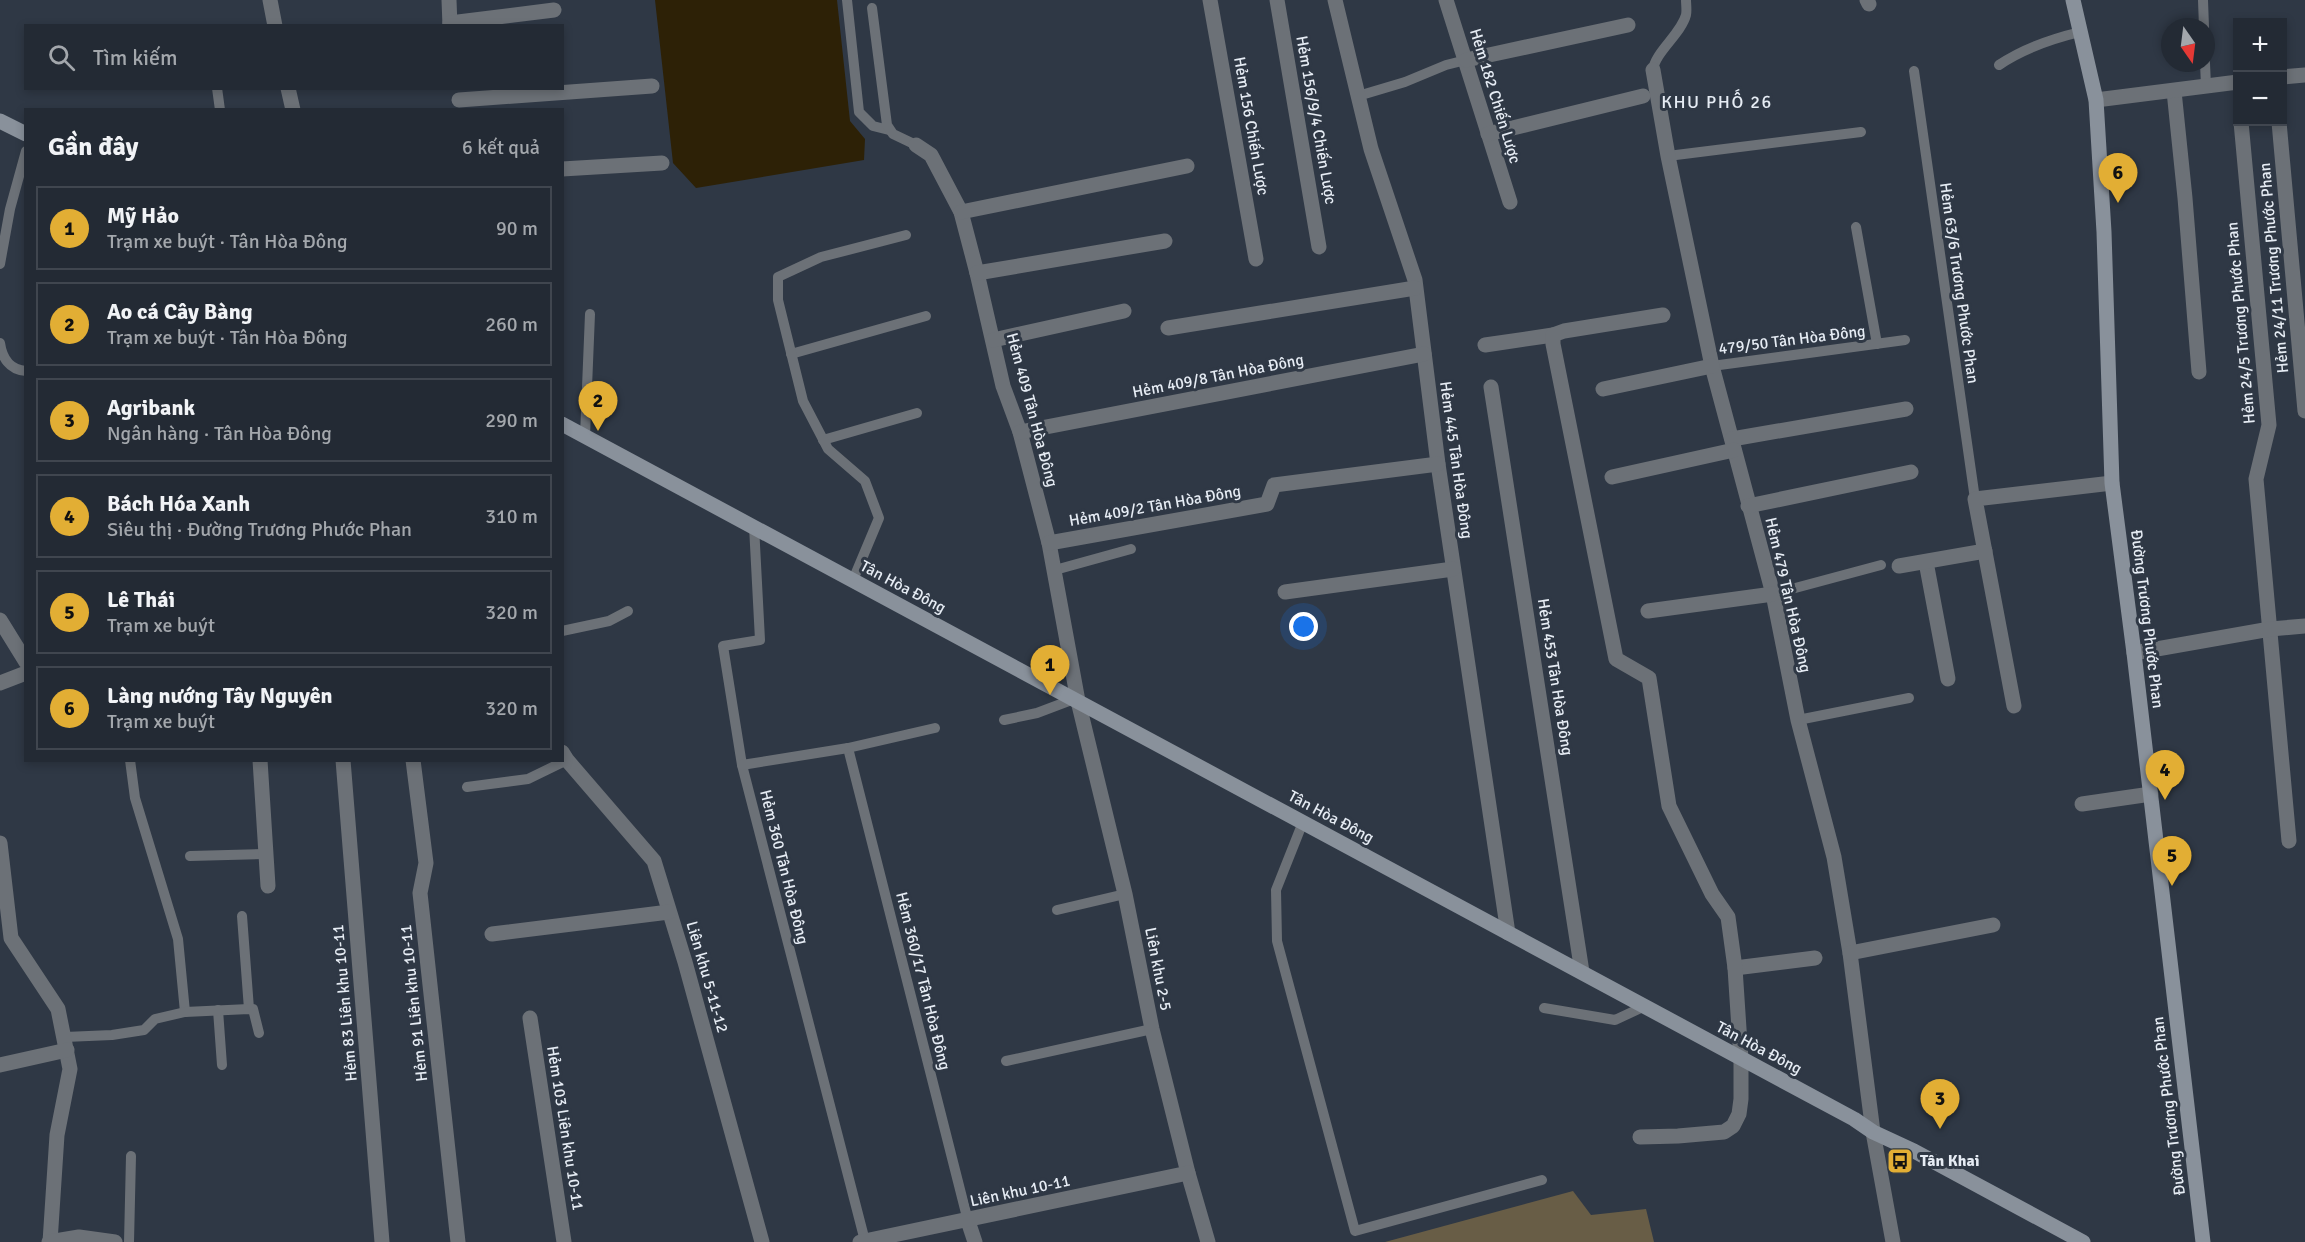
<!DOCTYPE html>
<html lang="vi">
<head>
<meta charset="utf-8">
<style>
	:root { --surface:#232a34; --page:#2b323c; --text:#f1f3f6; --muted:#a3a7ac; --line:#40464f; --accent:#e2ae34 }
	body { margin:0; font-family:Signika,sans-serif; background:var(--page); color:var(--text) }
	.controls { position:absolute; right:18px; top:18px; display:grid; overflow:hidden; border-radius:0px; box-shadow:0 3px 9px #0003 }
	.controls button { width:54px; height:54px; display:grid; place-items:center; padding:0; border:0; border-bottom:2px solid var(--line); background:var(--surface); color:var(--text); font:30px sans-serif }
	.compass { position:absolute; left:2161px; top:18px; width:54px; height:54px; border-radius:50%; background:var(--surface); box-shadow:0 3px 9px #0003; rotate:166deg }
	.you { position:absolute; left:1304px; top:627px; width:21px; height:21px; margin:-15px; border:4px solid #fff; border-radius:50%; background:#1a73e8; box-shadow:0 0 0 9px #1a73e833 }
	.badge { display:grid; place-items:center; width:39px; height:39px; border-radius:50%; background:var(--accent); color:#111; font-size:20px; font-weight:700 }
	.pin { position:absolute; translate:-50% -50px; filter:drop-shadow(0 2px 3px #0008) }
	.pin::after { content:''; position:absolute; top:32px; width:21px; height:18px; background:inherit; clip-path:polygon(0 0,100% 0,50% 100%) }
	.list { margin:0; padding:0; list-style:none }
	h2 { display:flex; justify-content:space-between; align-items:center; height:78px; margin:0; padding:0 24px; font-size:26px }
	h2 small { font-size:20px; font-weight:400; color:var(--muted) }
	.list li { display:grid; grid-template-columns:39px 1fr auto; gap:18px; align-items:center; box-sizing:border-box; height:84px; margin:0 12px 12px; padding:0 12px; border:2px solid var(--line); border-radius:0px }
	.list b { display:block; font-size:22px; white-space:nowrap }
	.list p { margin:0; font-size:20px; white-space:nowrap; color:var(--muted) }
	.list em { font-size:20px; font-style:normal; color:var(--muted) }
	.icon { flex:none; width:33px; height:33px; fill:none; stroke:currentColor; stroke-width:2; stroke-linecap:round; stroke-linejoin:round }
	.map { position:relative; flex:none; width:2305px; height:1242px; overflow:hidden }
	.search { position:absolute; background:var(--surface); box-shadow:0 3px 9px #0003; left:24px; top:24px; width:540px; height:66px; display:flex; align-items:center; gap:15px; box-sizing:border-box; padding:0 21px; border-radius:0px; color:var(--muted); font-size:22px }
	.panel { position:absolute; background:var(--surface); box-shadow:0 3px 9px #0003; left:24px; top:108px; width:540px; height:654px; border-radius:0px }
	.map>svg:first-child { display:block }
	.green { fill:#685d46 }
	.water { fill:#2d2106 }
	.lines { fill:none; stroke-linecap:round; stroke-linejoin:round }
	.lane { stroke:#6c7177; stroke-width:10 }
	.street { stroke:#6c7177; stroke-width:15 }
	.secondary { stroke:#89919b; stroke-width:15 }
	.labels { text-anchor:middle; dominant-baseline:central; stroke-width:6; stroke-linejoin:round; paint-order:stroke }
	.street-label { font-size:16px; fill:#e6ecf4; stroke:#2f3845 }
	.poi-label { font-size:16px; font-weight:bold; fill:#e6ecf4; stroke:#2f3845; text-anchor:start }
	.neighbourhood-label { font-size:18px; letter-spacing:1.5px; fill:#e6ecf4; stroke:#2f3845 }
</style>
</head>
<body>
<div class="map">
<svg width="2305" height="1242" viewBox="0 0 2305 1242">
	<rect width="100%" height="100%" fill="#2f3845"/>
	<!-- green -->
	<polygon class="green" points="1573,1191 1591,1215 1646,1209 1654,1242 1385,1242"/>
	<!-- water -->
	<polygon class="water" points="655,0 837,0 850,121 865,139 864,160 696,188 673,163"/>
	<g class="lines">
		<!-- lane -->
		<g class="lane">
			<polyline points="847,0 859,112 873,126 889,130"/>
			<polyline points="2203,0 2204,27"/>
			<polyline points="872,8 887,125 893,134 916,145"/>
			<polyline points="2205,63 2206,86"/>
			<path d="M1999,65C2024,48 2051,39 2080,32"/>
			<path d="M1653,70C1655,52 1681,34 1686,15C1687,11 1686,4 1686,0"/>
			<polyline points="1914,71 1975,499"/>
			<polyline points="217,88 220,110"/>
			<polyline points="1358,96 1405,82 1446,65 1466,60"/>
			<polyline points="1668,156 1861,132"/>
			<polyline points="1856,227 1877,344"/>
			<polyline points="0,264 10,209 26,151"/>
			<path d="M0,343C2,357 9,370 26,371"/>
			<polyline points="791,354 926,316"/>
			<polyline points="1712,366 1905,340"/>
			<polyline points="585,436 590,314"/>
			<polyline points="823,440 917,413"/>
			<polyline points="754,526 760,640 723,646 742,765 865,1241"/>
			<polyline points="1055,570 1131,549"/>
			<polyline points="853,580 879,518 865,481 828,449 803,401 778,300 778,277 821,257 906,235"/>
			<polyline points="1773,594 1881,565"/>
			<polyline points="562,631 609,621 628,611"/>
			<polyline points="1004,720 1037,713 1074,699"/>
			<polyline points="1798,720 1909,698"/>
			<polyline points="848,748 968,1221"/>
			<polyline points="130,760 135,798 178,939 185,1012"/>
			<polyline points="742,765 848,748 935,728"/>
			<polyline points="467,787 528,779 567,760"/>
			<polyline points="1303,822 1276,890 1277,941 1355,1231 1542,1180"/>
			<polyline points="190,856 265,854"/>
			<polyline points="1057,910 1125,894"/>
			<polyline points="242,916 249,1009"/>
			<polyline points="1544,1008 1615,1020 1645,1006"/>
			<polyline points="218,1010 222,1065"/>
			<polyline points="65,1037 112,1035 144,1030 155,1019 185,1012 249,1009 253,1009 259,1033"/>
			<polyline points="1006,1061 1152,1029"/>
			<polyline points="129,1242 131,1156"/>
		</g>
		<!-- street -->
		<g class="street">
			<polyline points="270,0 275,26"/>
			<polyline points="449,0 450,26"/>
			<polyline points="1210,0 1256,259"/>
			<polyline points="1277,0 1319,247"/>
			<polyline points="1335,0 1371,149 1415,280 1438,464 1508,933"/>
			<polyline points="1446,0 1510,202"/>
			<polyline points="1867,0 1869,4"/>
			<polyline points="450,23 554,10"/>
			<polyline points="1466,60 1628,25"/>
			<polyline points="1653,70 1668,156 1712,366 1773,594 1798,720 1834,857 1850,953 1873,1132 1893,1242"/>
			<polyline points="2282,77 2305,75"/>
			<polyline points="288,88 293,110"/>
			<polyline points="2174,91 2185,198 2199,372"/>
			<polyline points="459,100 652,86"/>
			<polyline points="2096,100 2238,82"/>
			<polyline points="2241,122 2269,425 2256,479 2289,841"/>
			<polyline points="2279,122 2305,411"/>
			<polyline points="1488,134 1643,96"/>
			<polyline points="916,145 931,155 961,212 977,273 1003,386 1020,432 1049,543 1078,701 1125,894 1152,1029 1188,1173 1208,1242"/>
			<polyline points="562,169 662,163"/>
			<polyline points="961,212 1187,166"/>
			<polyline points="977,273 1165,241"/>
			<polyline points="1168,328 1415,288"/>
			<polyline points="993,340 1124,311"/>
			<polyline points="1485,345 1553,335"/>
			<polyline points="1491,387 1582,972"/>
			<polyline points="1603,389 1712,366"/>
			<polyline points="1020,432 1424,354"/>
			<polyline points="1732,439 1906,409"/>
			<polyline points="1612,477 1734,450"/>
			<polyline points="1748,506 1911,472"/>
			<polyline points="1049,543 1267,504 1274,485 1438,464"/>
			<polyline points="1926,562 1948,679"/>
			<polyline points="1899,566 1985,551"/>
			<polyline points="1285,592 1453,569"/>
			<polyline points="1648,611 1773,594"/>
			<polyline points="0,620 26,662"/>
			<polyline points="2134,653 2270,629 2305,626"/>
			<polyline points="0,683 26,673"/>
			<polyline points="2014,706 1975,499 2112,483"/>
			<polyline points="562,752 567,760 654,861 685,962 762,1242"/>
			<polyline points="260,760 268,886"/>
			<polyline points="343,760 382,1242"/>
			<polyline points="413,760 426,863 420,893 458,1242"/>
			<polyline points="2082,804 2151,794"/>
			<polyline points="0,843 11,938 58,1009 70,1069 57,1135 50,1242"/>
			<polyline points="492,934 669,912"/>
			<polyline points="1850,953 1993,925"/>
			<polyline points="1735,968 1815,958"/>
			<polyline points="530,1018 564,1242"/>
			<polyline points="0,1065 67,1050"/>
			<polyline points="1640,1137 1678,1136 1724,1132 1733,1126 1739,1114 1741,1099 1741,1059 1735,968 1728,917 1712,894 1669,806 1649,678 1616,659 1553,344 1553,335 1564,331 1663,315"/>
			<polyline points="968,1221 975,1242"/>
			<polyline points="49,1242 79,1237 115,1242"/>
			<polyline points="860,1242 1188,1173"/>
		</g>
		<!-- secondary -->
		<g class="secondary">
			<polyline points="2073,0 2096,100 2104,232 2112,483 2134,653 2203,1242"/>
			<polyline points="0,121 26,134"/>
			<polyline points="562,424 1854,1119 1873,1132 1914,1151 2083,1242"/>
		</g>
	</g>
	<!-- icons -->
	<defs>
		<g id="bus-square" transform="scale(1.35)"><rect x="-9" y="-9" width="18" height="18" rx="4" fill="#e2ae34" stroke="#2f3845"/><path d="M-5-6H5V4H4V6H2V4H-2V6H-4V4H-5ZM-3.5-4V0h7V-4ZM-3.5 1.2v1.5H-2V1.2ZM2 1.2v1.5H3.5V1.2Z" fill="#111"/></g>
	</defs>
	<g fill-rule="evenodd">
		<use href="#bus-square" x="1900" y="1161"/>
	</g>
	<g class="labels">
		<!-- street labels -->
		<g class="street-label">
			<text transform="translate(1495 96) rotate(73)">Hẻm 182 Chiến Lược</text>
			<text transform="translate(1316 120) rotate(80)">Hẻm 156/9/4 Chiến Lược</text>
			<text transform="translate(1251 126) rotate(80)">Hẻm 156 Chiến Lược</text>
			<text transform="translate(2274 268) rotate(-95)">Hẻm 24/11 Trương Phước Phan</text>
			<text transform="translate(1959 283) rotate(82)">Hẻm 63/6 Trương Phước Phan</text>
			<text transform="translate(2241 323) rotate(-95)">Hẻm 24/5 Trương Phước Phan</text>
			<text transform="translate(1792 340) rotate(-7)">479/50 Tân Hòa Đông</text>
			<text transform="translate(1218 376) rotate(-11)">Hẻm 409/8 Tân Hòa Đông</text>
			<text transform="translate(1032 410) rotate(75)">Hẻm 409 Tân Hòa Đông</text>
			<text transform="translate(1456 460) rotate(82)">Hẻm 445 Tân Hòa Đông</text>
			<text transform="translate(1155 506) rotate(-10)">Hẻm 409/2 Tân Hòa Đông</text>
			<text transform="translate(903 587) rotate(28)">Tân Hòa Đông</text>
			<text transform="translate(1788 595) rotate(77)">Hẻm 479 Tân Hòa Đông</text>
			<text transform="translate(2147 619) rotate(83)">Đường Trương Phước Phan</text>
			<text transform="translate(1555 677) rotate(81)">Hẻm 453 Tân Hòa Đông</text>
			<text transform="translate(1331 817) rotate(28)">Tân Hòa Đông</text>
			<text transform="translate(784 867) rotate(76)">Hẻm 360 Tân Hòa Đông</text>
			<text transform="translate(1158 969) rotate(79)">Liên khu 2-5</text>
			<text transform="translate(707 977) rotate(74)">Liên khu 5-11-12</text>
			<text transform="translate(923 981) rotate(76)">Hẻm 360/17 Tân Hòa Đông</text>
			<text transform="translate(345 1003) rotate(-95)">Hẻm 83 Liên khu 10-11</text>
			<text transform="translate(414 1003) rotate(-96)">Hẻm 91 Liên khu 10-11</text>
			<text transform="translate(1759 1048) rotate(28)">Tân Hòa Đông</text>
			<text transform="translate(2169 1106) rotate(-97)">Đường Trương Phước Phan</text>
			<text transform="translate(565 1128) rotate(81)">Hẻm 103 Liên khu 10-11</text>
			<text transform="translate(1020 1191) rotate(-12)">Liên khu 10-11</text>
		</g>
		<!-- poi labels -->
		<g class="poi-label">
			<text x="1920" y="1161">Tân Khai</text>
		</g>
		<!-- neighbourhood labels -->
		<g class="neighbourhood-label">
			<text x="1717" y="102">KHU PHỐ 26</text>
		</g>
	</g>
</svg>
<div class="controls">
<button>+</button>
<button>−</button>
</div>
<svg class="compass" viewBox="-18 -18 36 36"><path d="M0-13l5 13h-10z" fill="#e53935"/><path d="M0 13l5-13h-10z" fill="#a3a7ac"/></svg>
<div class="you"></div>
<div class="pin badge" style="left:1050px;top:695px">1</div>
<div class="pin badge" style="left:598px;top:431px">2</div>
<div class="pin badge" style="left:1940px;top:1129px">3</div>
<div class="pin badge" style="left:2165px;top:800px">4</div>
<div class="pin badge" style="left:2172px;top:886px">5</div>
<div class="pin badge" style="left:2118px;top:203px">6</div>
<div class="search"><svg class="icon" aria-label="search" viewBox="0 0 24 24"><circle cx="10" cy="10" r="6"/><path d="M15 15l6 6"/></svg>Tìm kiếm</div>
<section class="panel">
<h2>Gần đây<small>6 kết quả</small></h2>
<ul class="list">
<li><span class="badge">1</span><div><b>Mỹ Hảo</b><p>Trạm xe buýt · Tân Hòa Đông</p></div><em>90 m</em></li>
<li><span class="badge">2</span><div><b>Ao cá Cây Bàng</b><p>Trạm xe buýt · Tân Hòa Đông</p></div><em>260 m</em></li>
<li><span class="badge">3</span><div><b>Agribank</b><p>Ngân hàng · Tân Hòa Đông</p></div><em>290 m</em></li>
<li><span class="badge">4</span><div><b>Bách Hóa Xanh</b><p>Siêu thị · Đường Trương Phước Phan</p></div><em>310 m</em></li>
<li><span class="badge">5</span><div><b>Lê Thái</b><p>Trạm xe buýt</p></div><em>320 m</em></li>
<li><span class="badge">6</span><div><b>Làng nướng Tây Nguyên</b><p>Trạm xe buýt</p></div><em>320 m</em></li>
</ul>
</section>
</div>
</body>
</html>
